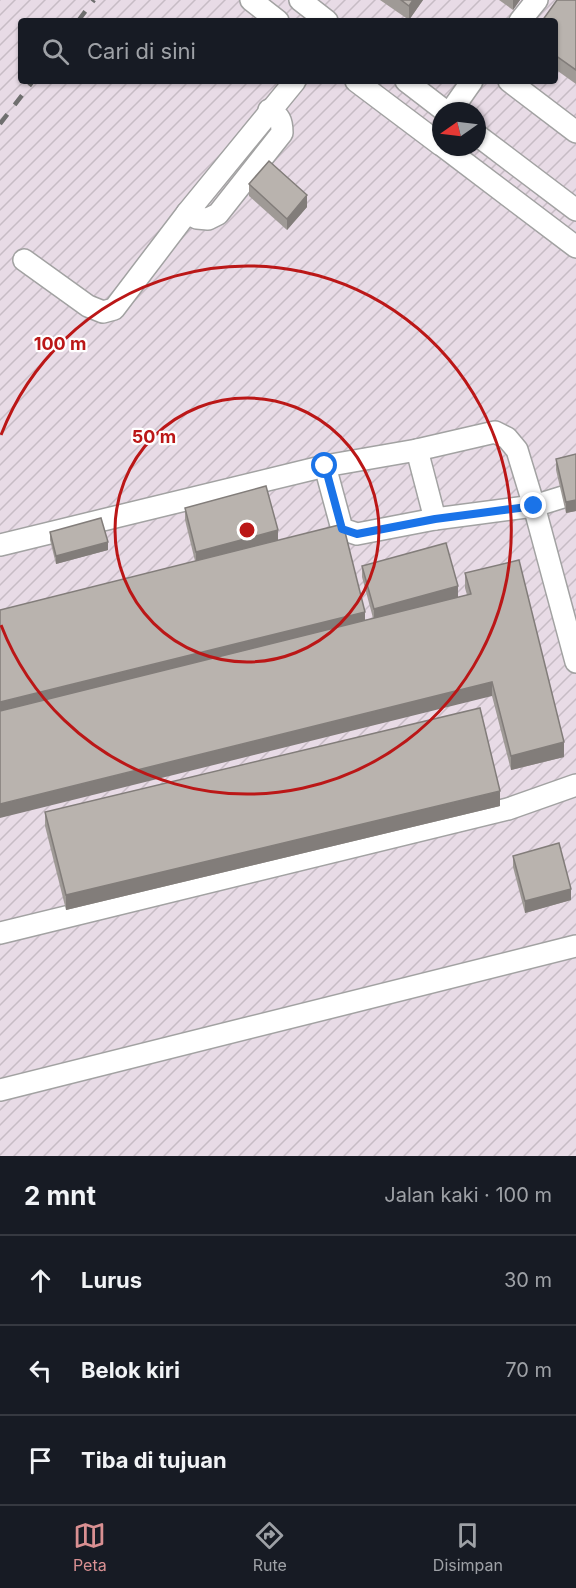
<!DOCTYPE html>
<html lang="id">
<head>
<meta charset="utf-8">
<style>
	:root { --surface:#171b24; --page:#20242c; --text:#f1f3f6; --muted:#9ea1a6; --line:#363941; --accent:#d99092 }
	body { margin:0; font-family:Inter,sans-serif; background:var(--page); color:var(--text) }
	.compass { position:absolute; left:432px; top:102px; width:54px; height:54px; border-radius:50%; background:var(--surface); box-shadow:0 2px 4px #0004; rotate:256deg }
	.stop { position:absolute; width:18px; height:18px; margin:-14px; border:4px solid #1a73e8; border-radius:50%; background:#fff }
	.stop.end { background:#1a73e8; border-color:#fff; box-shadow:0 2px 6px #0008 }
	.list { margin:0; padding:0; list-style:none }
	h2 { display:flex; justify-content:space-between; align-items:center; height:78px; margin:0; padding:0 24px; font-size:26px }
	h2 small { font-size:20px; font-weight:400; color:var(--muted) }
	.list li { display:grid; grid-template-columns:39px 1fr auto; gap:18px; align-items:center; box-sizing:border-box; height:90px; padding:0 24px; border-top:2px solid var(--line) }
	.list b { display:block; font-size:22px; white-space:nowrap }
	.list em { font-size:20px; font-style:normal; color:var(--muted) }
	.icon { flex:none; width:33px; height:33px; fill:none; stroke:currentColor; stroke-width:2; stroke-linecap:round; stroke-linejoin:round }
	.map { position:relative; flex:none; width:576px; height:1156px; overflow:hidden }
	.search { position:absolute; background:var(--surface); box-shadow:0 2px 4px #0004; left:18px; right:18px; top:18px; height:66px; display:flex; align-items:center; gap:15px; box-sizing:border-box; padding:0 21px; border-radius:6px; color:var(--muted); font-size:22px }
	.sheet { height:348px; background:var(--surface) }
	nav { display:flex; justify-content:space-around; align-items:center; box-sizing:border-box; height:84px; border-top:2px solid var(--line); background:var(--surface); font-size:16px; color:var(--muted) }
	nav a { display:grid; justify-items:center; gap:3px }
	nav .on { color:var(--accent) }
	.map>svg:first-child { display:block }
	.industrial { fill:url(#industrial-furrows); fill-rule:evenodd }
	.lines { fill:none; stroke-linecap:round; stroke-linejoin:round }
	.minor-casing { stroke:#a2a2a2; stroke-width:24 }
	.minor { stroke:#fff; stroke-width:21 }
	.rail { stroke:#6f6f6f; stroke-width:4.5; stroke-dasharray:12 12; stroke-linecap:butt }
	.wall { fill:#9f9a96 }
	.shaded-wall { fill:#827d7a }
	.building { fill:#b9b3ae; stroke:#827d7a; stroke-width:1.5 }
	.route { stroke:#1a73e8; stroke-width:8 }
	.ring { fill:none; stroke:#bb1717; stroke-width:3 }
	.centre { fill:#bb1717; stroke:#fff; stroke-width:3 }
	.ring-label { font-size:18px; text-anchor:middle; font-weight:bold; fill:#bb1717; stroke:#fff; stroke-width:4.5; stroke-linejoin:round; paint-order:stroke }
</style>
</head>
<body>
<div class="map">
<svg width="576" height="1156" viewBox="0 0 576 1156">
	<defs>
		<pattern id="industrial-furrows" width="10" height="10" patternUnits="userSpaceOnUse" patternTransform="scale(1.5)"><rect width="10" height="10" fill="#e8dbe6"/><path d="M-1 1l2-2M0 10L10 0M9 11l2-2" fill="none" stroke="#c7bcc5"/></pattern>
	</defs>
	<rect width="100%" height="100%" fill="#f0eee9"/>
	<!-- industrial -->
	<path class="industrial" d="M0,0H576V1156H0ZM21,21H555V81H21ZM441,111H477V147H441Z"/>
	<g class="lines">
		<!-- minor casing -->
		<g class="minor-casing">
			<g id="minor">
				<polyline points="251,0 278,21"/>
				<polyline points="300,0 327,21"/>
				<polyline points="520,21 537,0"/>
				<polyline points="356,81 441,145"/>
				<polyline points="406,81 445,111"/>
				<polyline points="509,81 576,132"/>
				<polyline points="451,111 472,81"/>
				<polyline points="477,135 576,210"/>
				<polyline points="444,147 576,247"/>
				<path d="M187,213L197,218L208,219L218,214L282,133C282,121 280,116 269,110"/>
				<polyline points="24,260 88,306 103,312 114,309 187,213 295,81"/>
				<polyline points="417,450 495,432 507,438 517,450 534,506 576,662"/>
				<polyline points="325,466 342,529 357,534 435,519 534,506 563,497"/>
				<polyline points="0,545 325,466 417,450 435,519"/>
				<polyline points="0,933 508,809 576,785"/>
				<polyline points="0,1090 576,946"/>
			</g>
		</g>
		<!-- minor -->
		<use href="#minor" class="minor"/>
		<!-- rail -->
		<g class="rail">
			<polyline points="78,21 94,0"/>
			<polyline points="0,124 33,81"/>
		</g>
	</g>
	<!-- wall -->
	<g class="wall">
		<polygon points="380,0 423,0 409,20"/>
		<polygon points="499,0 520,0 513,10"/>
		<polygon points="576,0 576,84 555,69 555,21"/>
		<polygon points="249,184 307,207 287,230 249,196"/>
		<polygon points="576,454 576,511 566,513 556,470 556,459"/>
		<polygon points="185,508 278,540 365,620 373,618 362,577 362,566 458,597 467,595 465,588 465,573 564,757 511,770 492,696 195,561 185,520"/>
		<polygon points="50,532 108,550 56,564 50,540"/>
		<polygon points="500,806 66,910 45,826 45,812"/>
		<polygon points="513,856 571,900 525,913 513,867"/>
	</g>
	<!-- shaded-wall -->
	<g class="shaded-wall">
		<polygon points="413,0 423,0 409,20 409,6"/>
		<polygon points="513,0 520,0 513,10"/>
		<polygon points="307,195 307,207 287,230 287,219"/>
		<polygon points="576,500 576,511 566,513 566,502"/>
		<polygon points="278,530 278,542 196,564 196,552"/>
		<polygon points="108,542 108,550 56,564 56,556"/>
		<polygon points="458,586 458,598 374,620 374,609"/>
		<polygon points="365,612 365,626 0,717 0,702"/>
		<polygon points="492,682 492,696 0,818 0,804"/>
		<polygon points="564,742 564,757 511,770 511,756"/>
		<polygon points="500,791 500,806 66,910 66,895"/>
		<polygon points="571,889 571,900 525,913 525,901"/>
	</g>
	<!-- building -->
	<g class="building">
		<polygon points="401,0 413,0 409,6"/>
		<polygon points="557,0 576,0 576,70 555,55 555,21 542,21"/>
		<polygon points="269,161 307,195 287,219 249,184"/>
		<polygon points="576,454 576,500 566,502 556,459"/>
		<polygon points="266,486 278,530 196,552 185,508"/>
		<polygon points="101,518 108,542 56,556 50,532"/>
		<polygon points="343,524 365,612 0,702 0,610"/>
		<polygon points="446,543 458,586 374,609 362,566"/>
		<polygon points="519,560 564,742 511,756 492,682 0,804 0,711 471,594 465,573"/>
		<polygon points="480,708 500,791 66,895 45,812"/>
		<polygon points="559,843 571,889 525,901 513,856"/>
	</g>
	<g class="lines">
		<!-- route -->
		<polyline class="route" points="325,466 342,529 357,534 435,519 534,506"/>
	</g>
	<!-- distance rings -->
	<g class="ring">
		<circle cx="247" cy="530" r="132"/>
		<path d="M1 435A264 264 0 1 1 1 625"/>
	</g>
	<circle cx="247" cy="530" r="9" class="centre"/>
	<g class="ring-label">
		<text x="60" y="350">100 m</text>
		<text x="154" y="443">50 m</text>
	</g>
</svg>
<svg class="compass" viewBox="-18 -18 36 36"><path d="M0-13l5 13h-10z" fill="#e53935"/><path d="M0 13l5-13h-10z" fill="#9ea1a6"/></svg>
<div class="stop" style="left:325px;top:466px"></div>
<div class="stop end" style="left:534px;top:506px"></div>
<div class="search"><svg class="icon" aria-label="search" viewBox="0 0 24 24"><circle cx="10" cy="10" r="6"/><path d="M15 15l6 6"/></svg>Cari di sini</div>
</div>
<section class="sheet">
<h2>2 mnt<small>Jalan kaki · 100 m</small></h2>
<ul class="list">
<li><svg class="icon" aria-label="ahead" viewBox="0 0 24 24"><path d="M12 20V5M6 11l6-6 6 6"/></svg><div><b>Lurus</b></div><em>30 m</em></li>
<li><svg class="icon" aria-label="left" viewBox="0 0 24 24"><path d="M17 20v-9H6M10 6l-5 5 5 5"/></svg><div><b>Belok kiri</b></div><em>70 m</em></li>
<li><svg class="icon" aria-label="arrive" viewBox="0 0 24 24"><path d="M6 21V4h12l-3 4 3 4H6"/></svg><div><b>Tiba di tujuan</b></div></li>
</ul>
</section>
<nav>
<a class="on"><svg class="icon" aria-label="map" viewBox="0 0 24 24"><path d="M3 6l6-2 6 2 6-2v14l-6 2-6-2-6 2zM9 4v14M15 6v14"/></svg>Peta</a>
<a><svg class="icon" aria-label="directions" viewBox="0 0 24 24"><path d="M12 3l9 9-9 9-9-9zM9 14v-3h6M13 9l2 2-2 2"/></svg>Rute</a>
<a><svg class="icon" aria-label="saved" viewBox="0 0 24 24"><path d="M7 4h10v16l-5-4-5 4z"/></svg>Disimpan</a>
</nav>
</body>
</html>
